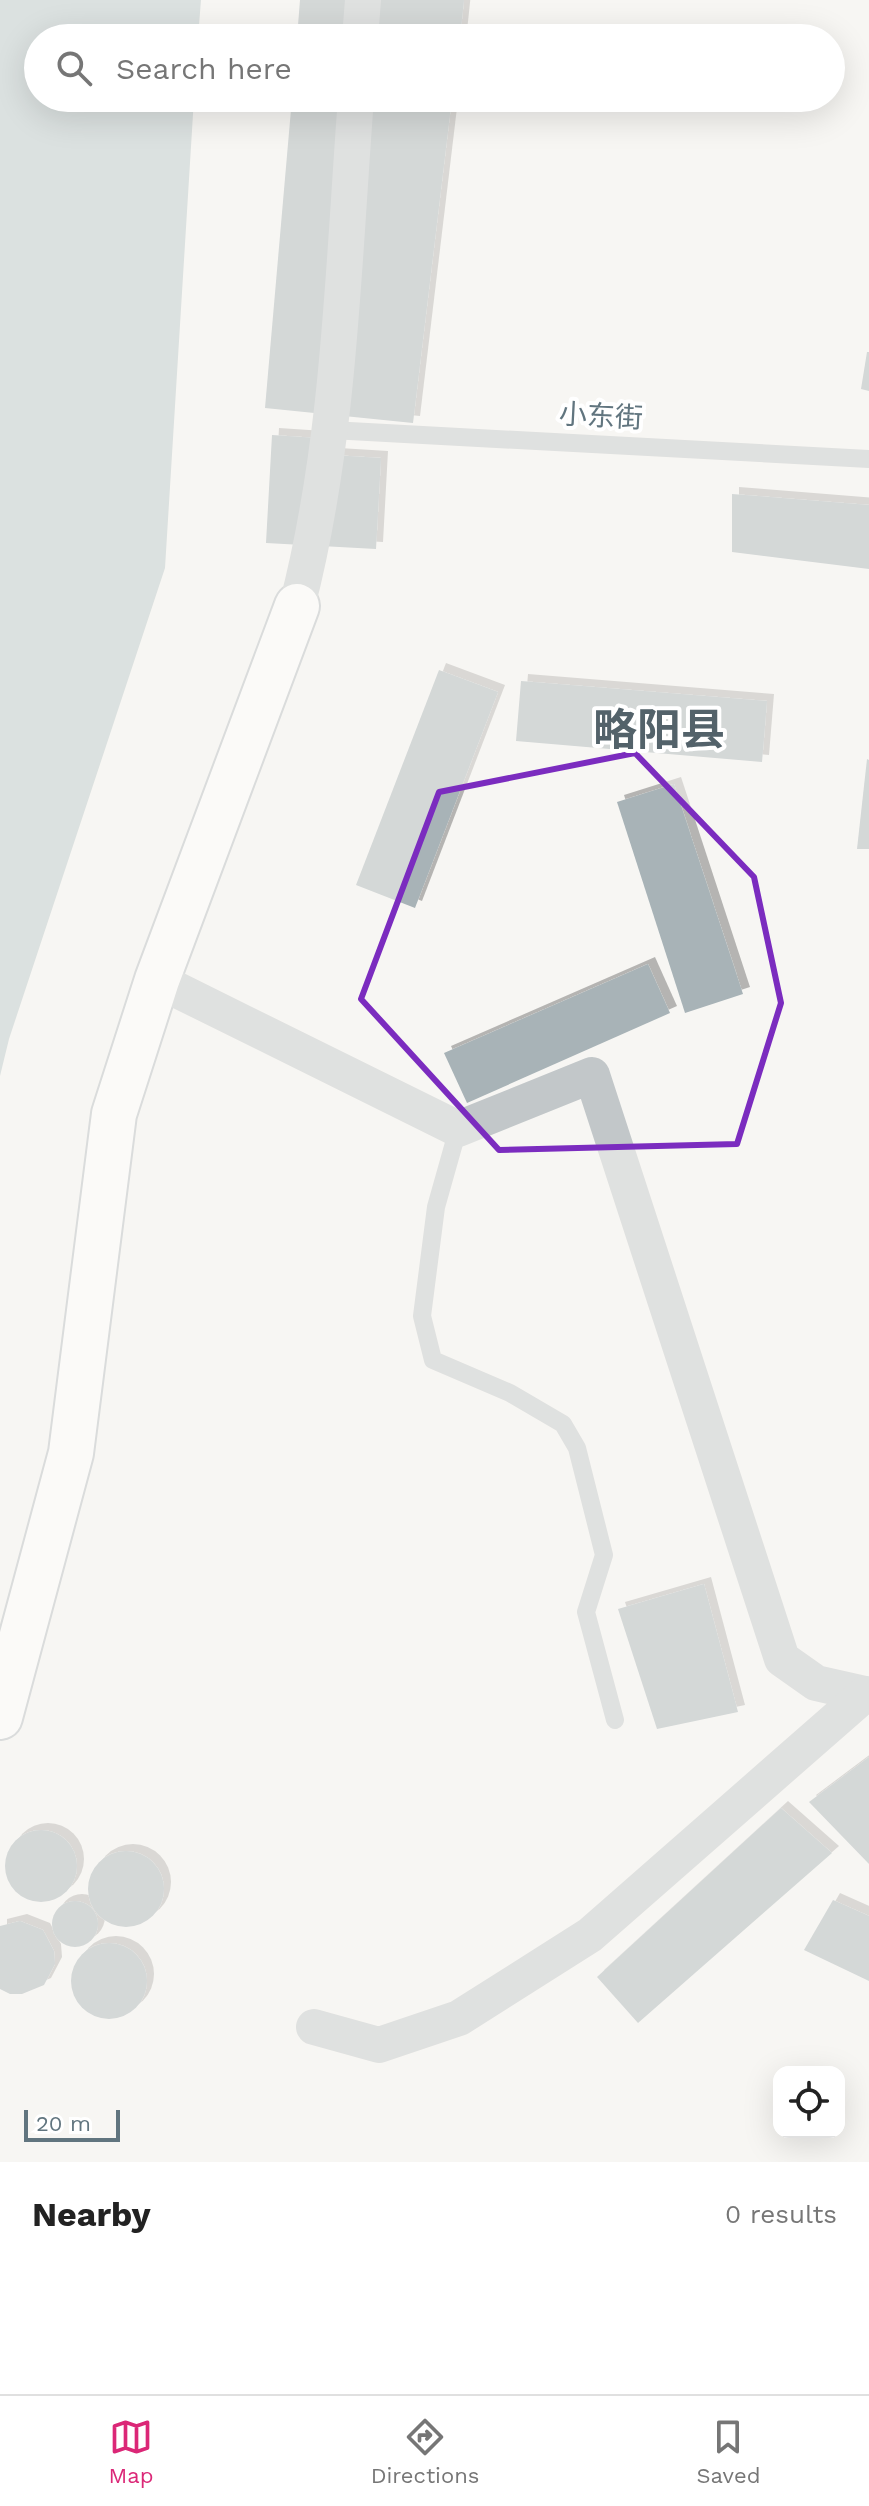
<!DOCTYPE html>
<html lang="en">
<head>
<meta charset="utf-8">
<style>
	:root { --surface:#fff; --page:#f2f2f2; --text:#222; --muted:#767676; --line:#e0e0e0; --accent:#db2777 }
	body { margin:0; font-family:"Work Sans","Noto Sans SC",sans-serif; background:var(--page); color:var(--text) }
	.controls { position:absolute; right:24px; bottom:24px; display:grid; overflow:hidden; border-radius:16px; box-shadow:0 8px 32px #0002 }
	.controls button { width:72px; height:72px; display:grid; place-items:center; padding:0; border:0; border-bottom:2px solid var(--line); background:var(--surface); color:var(--text); font:40px sans-serif }
	.scale { position:absolute; left:24px; bottom:20px; width:96px; box-sizing:border-box; padding-left:8px; border:4px solid #61757f; border-top:0; font-size:22px; line-height:28px; white-space:nowrap; color:#61757f; -webkit-text-stroke:6px #fff; paint-order:stroke }
	.list { margin:0; padding:0; list-style:none }
	h2 { display:flex; justify-content:space-between; align-items:center; height:104px; margin:0; padding:0 32px; font-size:34px }
	h2 small { font-size:26px; font-weight:400; color:var(--muted) }
	.icon { flex:none; width:44px; height:44px; fill:none; stroke:currentColor; stroke-width:2; stroke-linecap:round; stroke-linejoin:round }
	.map { position:relative; flex:none; width:869px; height:2162px; overflow:hidden }
	.search { position:absolute; background:var(--surface); box-shadow:0 8px 32px #0002; left:24px; right:24px; top:24px; height:88px; display:flex; align-items:center; gap:20px; box-sizing:border-box; padding:0 28px; border-radius:44px; color:var(--muted); font-size:30px }
	.sheet { height:232px; background:var(--surface) }
	nav { display:flex; justify-content:space-around; align-items:center; box-sizing:border-box; height:112px; border-top:2px solid var(--line); background:var(--surface); font-size:22px; color:var(--muted) }
	nav a { display:grid; justify-items:center; gap:4px }
	nav .on { color:var(--accent) }
	.map>svg:first-child { display:block }
	.water { fill:#b9c7c9 }
	.building { fill:#a8b3b7; filter:url(#shadow) }
	.lines { fill:none; stroke-linecap:round; stroke-linejoin:round }
	.secondary-casing { stroke:#b6bcc0; stroke-width:48 }
	.lane { stroke:#c2c7c9; stroke-width:18 }
	.street { stroke:#c2c7c9; stroke-width:36 }
	.secondary { stroke:#fff; stroke-width:44 }
	.marked { fill:none; stroke:#7b2cbf; stroke-width:6; stroke-linejoin:round }
	.labels { text-anchor:middle; dominant-baseline:central; stroke-width:8; stroke-linejoin:round; paint-order:stroke }
	.street-label { font-size:28px; fill:#61757f; stroke:#fff }
	.town-label { font-size:44px; font-weight:bold; fill:#53626a; stroke:#fff }
</style>
</head>
<body>
<div class="map">
<svg width="869" height="2162" viewBox="0 0 869 2162">
	<defs>
		<filter id="shadow"><feDropShadow dx="7" dy="-7" stdDeviation="0" flood-color="#0004"/></filter>
	</defs>
	<rect width="100%" height="100%" fill="#f7f6f3"/>
	<!-- water -->
	<polygon class="water" points="0,0 201,0 198,38 38,38 38,98 194,98 165,568 9,1039 0,1076"/>
	<!-- building -->
	<g class="building">
		<polygon points="300,0 464,0 460,38 297,38"/>
		<polygon points="292,98 452,98 413,423 265,408"/>
		<polygon points="867,352 869,352 869,391 861,389"/>
		<polygon points="272,435 317,438 316,454 381,458 376,549 266,543"/>
		<polygon points="732,494 869,505 869,569 732,552"/>
		<polygon points="439,670 498,692 415,908 356,885"/>
		<polygon points="521,681 767,701 762,762 516,741"/>
		<polygon points="867,759 869,760 869,849 857,849"/>
		<polygon points="674,784 743,994 685,1013 617,802"/>
		<polygon points="648,964 670,1013 467,1103 444,1053"/>
		<polygon points="704,1584 738,1712 657,1729 618,1609"/>
		<polygon points="869,1757 869,1864 809,1802"/>
		<polygon points="781,1808 832,1853 638,2023 597,1977"/>
		<circle cx="41" cy="1866" r="36"/>
		<circle cx="126" cy="1889" r="38"/>
		<polygon points="833,1900 869,1916 869,1981 804,1950"/>
		<circle cx="75" cy="1924" r="23"/>
		<polygon points="20,1921 43,1930 54,1951 55,1964 44,1985 22,1994 10,1994 0,1989 0,1926"/>
		<circle cx="109" cy="1981" r="38"/>
	</g>
	<g class="lines">
		<!-- secondary casing -->
		<g class="secondary-casing">
			<polyline id="secondary" points="0,1717 71,1453 114,1114 157,980 297,606"/>
		</g>
		<!-- lane -->
		<g class="lane">
			<polyline points="331,430 869,459"/>
			<polyline points="458,1129 436,1207 422,1316 433,1360 510,1393 563,1424 577,1448 604,1555 586,1612 615,1720"/>
		</g>
		<!-- street -->
		<g class="street">
			<polyline points="360,38 363,0"/>
			<path d="M297,606C340,440 343,267 356,98"/>
			<polyline points="157,980 458,1129 592,1075 782,1659 816,1683 869,1695"/>
			<polyline points="314,2027 379,2045 459,2018 590,1935 865,1694"/>
		</g>
		<!-- secondary -->
		<use href="#secondary" class="secondary"/>
	</g>
	<!-- marked area -->
	<path d="M0 0H869V2162H0ZM635,753L754,877L781,1003L737,1144L499,1150L361,999L439,792Z" fill="#f7f6f3" fill-opacity=".55" fill-rule="evenodd"/>
	<path class="marked" d="M635,753L754,877L781,1003L737,1144L499,1150L361,999L439,792Z"/>
	<g class="labels">
		<!-- street labels -->
		<g class="street-label">
			<text transform="translate(601 416) rotate(3)">小东街</text>
		</g>
		<!-- town labels -->
		<g class="town-label">
			<text x="659" y="730">略阳县</text>
		</g>
	</g>
</svg>
<div class="controls">
<button><svg class="icon" aria-label="locate" viewBox="0 0 24 24"><circle cx="12" cy="12" r="6"/><path d="M12 2v4M12 18v4M2 12h4M18 12h4"/></svg></button>
</div>
<div class="scale">20 m</div>
<div class="search"><svg class="icon" aria-label="search" viewBox="0 0 24 24"><circle cx="10" cy="10" r="6"/><path d="M15 15l6 6"/></svg>Search here</div>
</div>
<section class="sheet">
<h2>Nearby<small>0 results</small></h2>
<ul class="list">
</ul>
</section>
<nav>
<a class="on"><svg class="icon" aria-label="map" viewBox="0 0 24 24"><path d="M3 6l6-2 6 2 6-2v14l-6 2-6-2-6 2zM9 4v14M15 6v14"/></svg>Map</a>
<a><svg class="icon" aria-label="directions" viewBox="0 0 24 24"><path d="M12 3l9 9-9 9-9-9zM9 14v-3h6M13 9l2 2-2 2"/></svg>Directions</a>
<a><svg class="icon" aria-label="saved" viewBox="0 0 24 24"><path d="M7 4h10v16l-5-4-5 4z"/></svg>Saved</a>
</nav>
</body>
</html>
